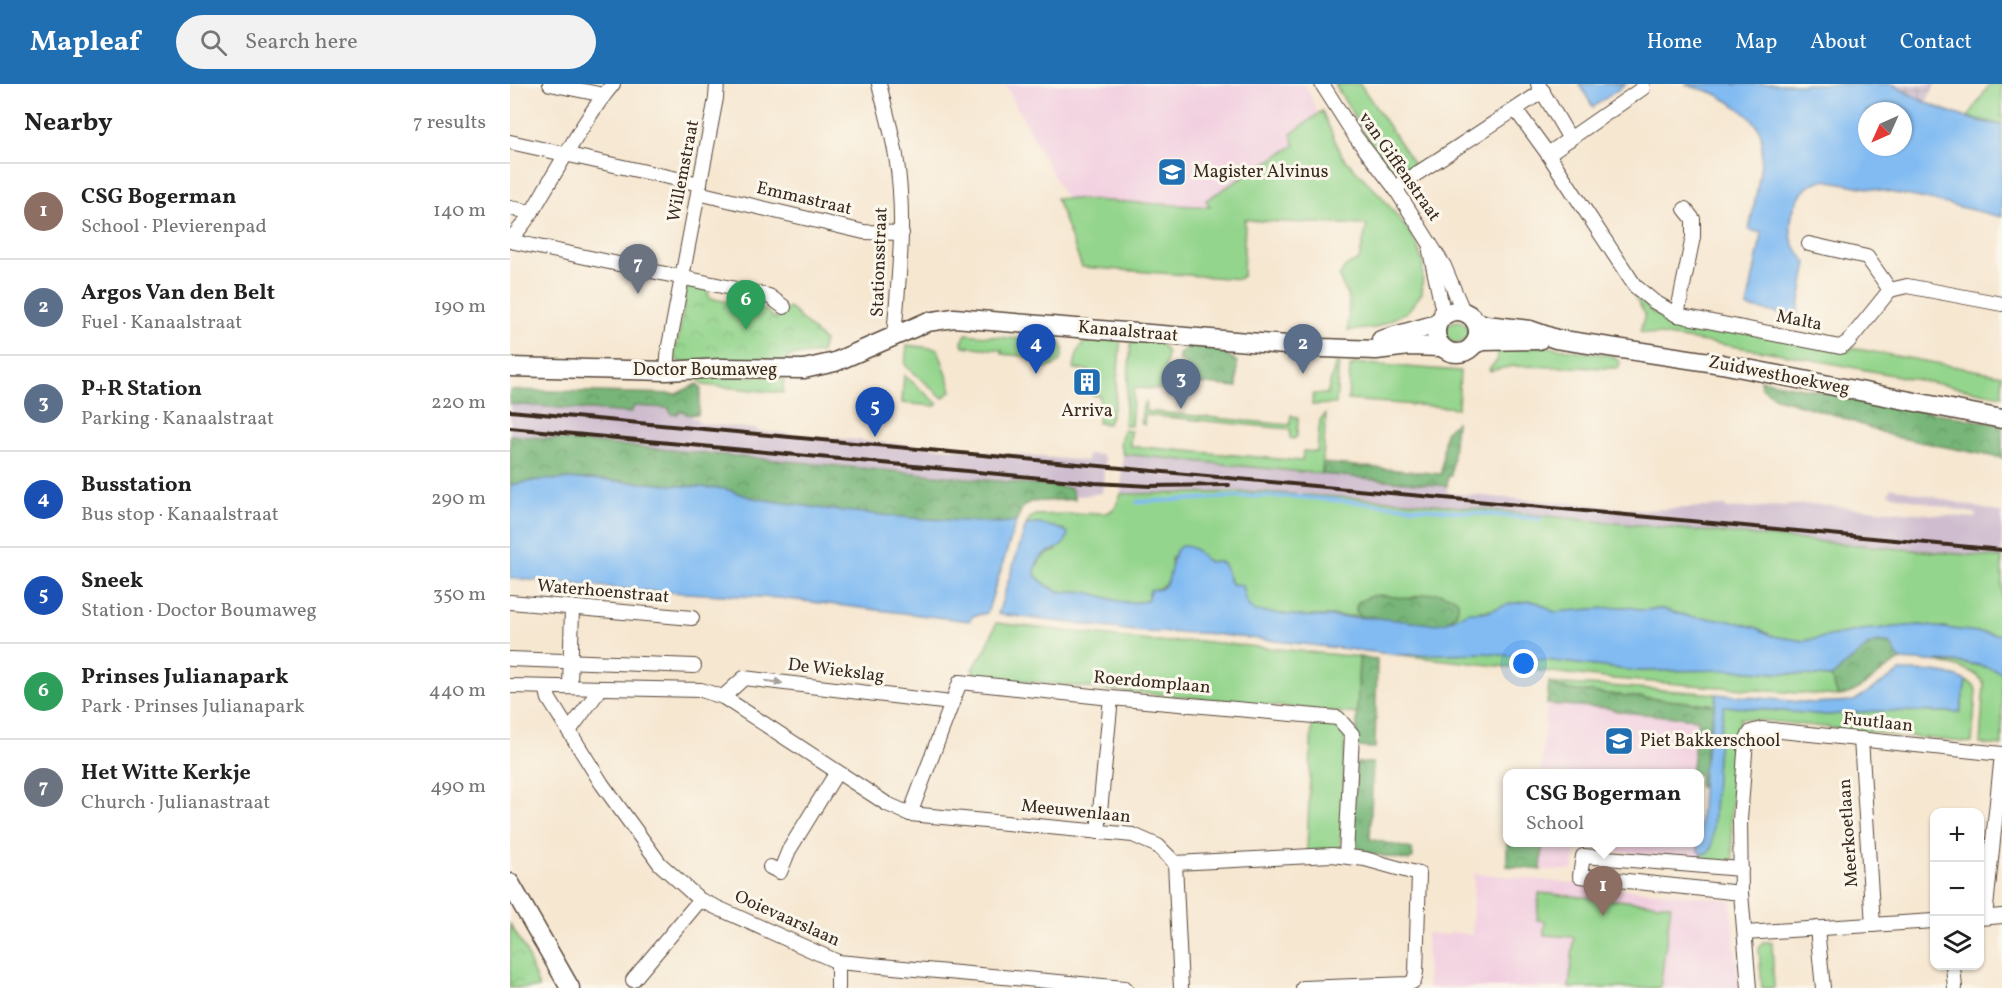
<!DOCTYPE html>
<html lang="en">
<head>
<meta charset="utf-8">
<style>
	:root { --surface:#fff; --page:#f2f2f2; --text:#222; --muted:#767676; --line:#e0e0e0; --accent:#1f6fb2 }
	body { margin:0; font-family:Vollkorn,serif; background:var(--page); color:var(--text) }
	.controls { position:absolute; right:18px; bottom:18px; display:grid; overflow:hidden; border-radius:12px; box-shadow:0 2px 4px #0004 }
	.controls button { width:54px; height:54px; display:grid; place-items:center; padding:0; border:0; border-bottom:2px solid var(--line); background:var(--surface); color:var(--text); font:30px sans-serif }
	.compass { position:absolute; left:1348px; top:18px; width:54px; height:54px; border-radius:50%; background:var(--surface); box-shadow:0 2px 4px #0004; rotate:225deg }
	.you { position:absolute; left:1014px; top:580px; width:21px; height:21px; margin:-15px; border:4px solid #fff; border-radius:50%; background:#1a73e8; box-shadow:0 0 0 9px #1a73e833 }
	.badge { display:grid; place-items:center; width:39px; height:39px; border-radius:50%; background:var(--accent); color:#fff; font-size:20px; font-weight:700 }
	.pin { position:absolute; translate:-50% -50px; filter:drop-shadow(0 2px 3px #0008) }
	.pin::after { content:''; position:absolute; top:32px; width:21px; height:18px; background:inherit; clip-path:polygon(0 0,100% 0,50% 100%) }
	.popup { position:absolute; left:993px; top:685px; width:201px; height:78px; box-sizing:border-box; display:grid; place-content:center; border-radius:12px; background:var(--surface); filter:drop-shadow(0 2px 4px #0005); font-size:20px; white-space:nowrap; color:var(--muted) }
	.popup b { font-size:22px; color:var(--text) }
	.popup::after { content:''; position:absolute; left:50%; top:100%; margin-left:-12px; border:12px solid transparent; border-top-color:var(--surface) }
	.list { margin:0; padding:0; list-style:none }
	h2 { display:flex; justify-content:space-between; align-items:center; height:78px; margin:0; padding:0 24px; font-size:26px }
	h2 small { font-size:20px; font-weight:400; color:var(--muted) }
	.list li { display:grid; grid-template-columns:39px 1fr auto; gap:18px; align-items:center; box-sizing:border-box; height:96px; padding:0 24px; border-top:2px solid var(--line) }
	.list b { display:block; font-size:22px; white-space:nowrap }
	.list p { margin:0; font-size:20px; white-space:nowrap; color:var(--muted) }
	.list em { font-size:20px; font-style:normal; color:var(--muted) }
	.icon { flex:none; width:33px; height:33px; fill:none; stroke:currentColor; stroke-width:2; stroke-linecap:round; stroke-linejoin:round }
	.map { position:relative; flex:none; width:1492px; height:904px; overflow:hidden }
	header { display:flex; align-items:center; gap:36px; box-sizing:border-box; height:84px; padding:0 30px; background:var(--accent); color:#fff }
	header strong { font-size:28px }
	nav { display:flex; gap:33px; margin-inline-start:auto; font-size:21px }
	.search { width:420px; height:54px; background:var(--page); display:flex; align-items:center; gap:15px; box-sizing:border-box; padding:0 21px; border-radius:33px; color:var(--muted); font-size:22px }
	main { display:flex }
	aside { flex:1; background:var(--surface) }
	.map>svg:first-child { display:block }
	.built { fill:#f2cfe0 }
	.industrial { fill:url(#industrial-grid) }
	.railway { fill:#cfbdcf }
	.green { fill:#94d58d; stroke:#688056; stroke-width:1.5 }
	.forest { fill:url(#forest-crowns); stroke:#59704b; stroke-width:1.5 }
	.park { fill:url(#park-crowns); stroke:#688056; stroke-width:1.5 }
	.water { fill:#81bbf2; stroke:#5e7288; stroke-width:1.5; fill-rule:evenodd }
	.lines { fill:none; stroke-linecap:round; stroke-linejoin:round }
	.stream { stroke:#81bbf2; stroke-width:4 }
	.street-casing { stroke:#574639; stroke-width:16 }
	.secondary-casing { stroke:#574639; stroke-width:21 }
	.street { stroke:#fff; stroke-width:14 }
	.secondary { stroke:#fff; stroke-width:18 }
	.rail { stroke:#3b2a1e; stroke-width:4 }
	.oneway { fill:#a79f9a }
	.labels { text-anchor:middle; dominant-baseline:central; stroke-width:6; stroke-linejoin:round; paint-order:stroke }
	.street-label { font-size:18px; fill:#3b2a1e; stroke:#fbf7ec }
	.poi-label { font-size:18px; fill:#3b2a1e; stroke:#fbf7ec; text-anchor:start }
</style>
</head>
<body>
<header>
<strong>Mapleaf</strong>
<div class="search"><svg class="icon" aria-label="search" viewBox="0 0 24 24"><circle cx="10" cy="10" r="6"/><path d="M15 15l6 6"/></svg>Search here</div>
<nav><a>Home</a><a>Map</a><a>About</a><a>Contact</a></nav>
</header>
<main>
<aside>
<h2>Nearby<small>7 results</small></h2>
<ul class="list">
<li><span class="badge" style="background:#8d6e63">1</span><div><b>CSG Bogerman</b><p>School · Plevierenpad</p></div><em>140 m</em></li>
<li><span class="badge" style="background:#5c6f8a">2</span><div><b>Argos Van den Belt</b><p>Fuel · Kanaalstraat</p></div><em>190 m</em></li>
<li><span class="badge" style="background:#5c6f8a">3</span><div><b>P+R Station</b><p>Parking · Kanaalstraat</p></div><em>220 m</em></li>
<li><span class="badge" style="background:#1a4fb4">4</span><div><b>Busstation</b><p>Bus stop · Kanaalstraat</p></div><em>290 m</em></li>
<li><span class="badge" style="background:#1a4fb4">5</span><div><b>Sneek</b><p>Station · Doctor Boumaweg</p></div><em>350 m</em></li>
<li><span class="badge" style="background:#2e9e5b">6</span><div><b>Prinses Julianapark</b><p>Park · Prinses Julianapark</p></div><em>440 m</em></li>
<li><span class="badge" style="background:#6b7280">7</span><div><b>Het Witte Kerkje</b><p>Church · Julianastraat</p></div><em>490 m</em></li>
</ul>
</aside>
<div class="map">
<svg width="1492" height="904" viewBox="0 0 1492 904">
	<defs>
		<pattern id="industrial-grid" width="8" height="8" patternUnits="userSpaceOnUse" patternTransform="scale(1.5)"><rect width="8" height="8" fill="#cfbdcf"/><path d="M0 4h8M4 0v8" fill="none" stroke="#a99aa7"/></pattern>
		<pattern id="forest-crowns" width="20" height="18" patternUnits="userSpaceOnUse" patternTransform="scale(1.5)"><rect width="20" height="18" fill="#77b678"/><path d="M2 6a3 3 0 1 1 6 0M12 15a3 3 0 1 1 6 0" fill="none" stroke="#639462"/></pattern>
		<pattern id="park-crowns" width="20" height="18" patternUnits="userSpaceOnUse" patternTransform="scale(1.5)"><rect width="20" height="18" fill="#94d58d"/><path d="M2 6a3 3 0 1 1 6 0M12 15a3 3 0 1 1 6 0" fill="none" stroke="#80b779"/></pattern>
	</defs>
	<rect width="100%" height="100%" fill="#fbf7ec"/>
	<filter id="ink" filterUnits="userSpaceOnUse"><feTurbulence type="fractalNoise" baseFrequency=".0167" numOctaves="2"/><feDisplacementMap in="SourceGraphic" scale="12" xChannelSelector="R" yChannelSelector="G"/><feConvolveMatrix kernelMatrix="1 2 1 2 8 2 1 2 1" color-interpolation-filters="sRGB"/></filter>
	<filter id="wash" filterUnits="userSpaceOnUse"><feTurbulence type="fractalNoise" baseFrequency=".008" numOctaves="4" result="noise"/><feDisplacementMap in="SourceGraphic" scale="24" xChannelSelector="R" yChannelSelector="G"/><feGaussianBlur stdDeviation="1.35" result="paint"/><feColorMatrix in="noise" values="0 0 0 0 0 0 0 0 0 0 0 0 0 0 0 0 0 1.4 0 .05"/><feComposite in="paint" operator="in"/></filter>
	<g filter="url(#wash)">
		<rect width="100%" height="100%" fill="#f6e7d1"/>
		<!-- built -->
		<g class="built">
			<polygon points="495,0 795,0 823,62 726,125 574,180 555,114"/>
			<polygon points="1037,620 1098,624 1111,628 1188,635 1181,689 1031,690"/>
			<polygon points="1033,759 1187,759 1188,767 1192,770 1191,776 1066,763 1063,786 1031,786"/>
			<polygon points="964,789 1221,816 1229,904 918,904 916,849 938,851 941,848 962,851"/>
		</g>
		<!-- industrial -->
		<polygon class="industrial" points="1344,0 1426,0 1407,34"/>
		<!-- railway -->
		<g class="railway">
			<polygon points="0,319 122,329 123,322 159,324 182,331 182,334 187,334 188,339 247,345 247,347 576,377 578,370 591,371 595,375 592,409 572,412 564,411 561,404 0,351"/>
			<polygon points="613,370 937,402 937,409 1138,426 1215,422 1219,425 1299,420 1466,434 1466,430 1378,410 1381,403 1492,429 1492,474 1103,439 894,417 789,409 611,410"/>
		</g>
		<!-- green -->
		<g class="green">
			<path d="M825,0H850L904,80L889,88C867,77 839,23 825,0Z"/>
			<polygon points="1480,0 1492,0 1492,41 1458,33"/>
			<polygon points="812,27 832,72 871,112 897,145 907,161 913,180 912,209 897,228 865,244 838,247 839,215 829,193 836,182 849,176 857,141 747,137 735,135 733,191 729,195 572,183 546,114 700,123 696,116 785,61 781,50"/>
			<polygon points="1119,203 1142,228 1153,232 1324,265 1340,267 1342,264 1492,291 1492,312 1273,270 1130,248 1135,230"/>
			<circle cx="947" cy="248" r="11"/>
			<path d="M456,250L521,256V252C534,253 554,251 553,268C553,274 551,277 546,281L536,284L513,272L492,270V266L453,262L452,258Z"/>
			<path d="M585,253L611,254L605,319L598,340L588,339L590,312L581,311V308H584L586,290L578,289V286L564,285C566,269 569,258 585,253Z"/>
			<polygon points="623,256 650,258 657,269 652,305 624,304 621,342 614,341 621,260"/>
			<polygon points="397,261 428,265 442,306 433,314 395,281"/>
			<polygon points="987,261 1033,262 1103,272 1110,278 1109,283 1105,284 1003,282 980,287 979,285 987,277"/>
			<polygon points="826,278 829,278 826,320 802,321 803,310 817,310"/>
			<polygon points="844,279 950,287 948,324 838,316 840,282 844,282"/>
			<polygon points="394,291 428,320 426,322 392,319"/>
			<polygon points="194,292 274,292 273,309 193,301 188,295"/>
			<polygon points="636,318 635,327 780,341 781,331 788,334 787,352 784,355 780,354 780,345 635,331 634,341 631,338 633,321"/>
			<polygon points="816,330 812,390 613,370 610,359 613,346 621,347 620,362 792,377 793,367 807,368 810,336"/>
			<path d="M749,408L894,417L1103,439L1492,474V551L1409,541L1352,546L1294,557L1262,552L1247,544L1219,536L1181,533L1152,525L1130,526L1121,523H1111L1044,528L1029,519L1020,517L998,520L985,526L969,527L938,537L947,528L907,512C891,521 861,503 846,522V527L850,532H790L745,527C734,521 734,512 732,501L721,500L716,485L704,477L699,478L688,468L661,474C663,491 659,505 640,506L637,517C606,523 594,509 567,507C562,506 557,509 553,508C544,507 531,498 524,491C528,476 531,471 546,467L555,446C541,444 531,438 516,441L520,434L525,431L597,429L605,424L611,410Z"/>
			<polygon points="486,539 649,558 688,557 849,573 847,630 470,593 465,590 462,585 476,565"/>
			<polygon points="976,569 1128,587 1228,586 1321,593 1328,612 1104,595 890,571"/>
			<path d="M1426,578C1449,579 1471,579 1492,589V662L1470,660L1474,600C1466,584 1442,582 1426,578Z"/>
			<polygon points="1456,597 1464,601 1466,606 1462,659 1230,634 1221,731 1223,775 1217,778 1191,776 1192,770 1199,768 1202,763 1207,671 1214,622 1317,631 1364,627 1450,628"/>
			<polygon points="1045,600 1098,602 1207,610 1205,621 1059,606 1045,603"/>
			<polygon points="802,637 836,640 830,766 797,767"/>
			<polygon points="1029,809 1161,821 1150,904 1059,904 1064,853 1034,851 1035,837 1027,836"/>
			<polygon points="1253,858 1262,858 1264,904 1252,904 1249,865"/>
		</g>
		<!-- forest -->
		<g class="forest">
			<path d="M677,261C702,263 707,261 727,278V303L673,298L675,279L669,278V271Z"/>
			<polygon points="1250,296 1492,341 1492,374 1385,353 1325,331 1267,314 1251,303"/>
			<polygon points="187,300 191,305 188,331 176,330 176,328 169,327 168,330 161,330 159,324 124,322 121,329 0,320 0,306 166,310"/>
			<polygon points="946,338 941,392 938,392 937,402 812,390 813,379 931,390 935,348"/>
			<polygon points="0,351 561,404 565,415 520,418 512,424 506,438 487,439 401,434 315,425 243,414 215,405 80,395 29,396 0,401"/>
			<path d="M929,509L943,513L948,517C950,526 943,536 934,539C916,544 871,534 850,532L846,527L848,518L861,512L869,511L902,515L914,510Z"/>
			<path d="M1366,558L1381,560L1388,573L1392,576C1370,584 1353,610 1328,612L1321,593L1359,561Z"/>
			<polygon points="849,573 867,575 865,664 846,663"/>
			<polygon points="1039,598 1045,600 1046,603 1059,606 1205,621 1197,657 1192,703 1189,703 1189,690 1181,689 1188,635 1111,628 1097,624 1037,620"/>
			<polygon points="846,679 863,679 860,755 902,765 903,773 899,777 843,766"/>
			<polygon points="997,759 1033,759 1031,786 997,782"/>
		</g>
		<!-- park -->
		<g class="park">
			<polygon points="180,201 198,205 199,214 223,219 226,219 225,210 244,214 242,223 257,227 265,235 279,223 314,257 311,269 278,272 279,279 169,278 164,273 165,261 167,261 175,217 173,214 175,205"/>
			<polygon points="0,840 15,865 29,904 0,904"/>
		</g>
		<!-- water -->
		<g class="water">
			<polygon points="1069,0 1116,0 1083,23"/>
			<path d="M1175,0H1382C1415,20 1453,36 1492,41V133L1416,115L1315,96C1288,99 1275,135 1283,159C1286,166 1292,173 1297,179L1287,233L1237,223L1252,149L1239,146C1243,125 1258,64 1249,45C1242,31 1215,14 1201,8C1193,5 1183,4 1175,0ZM1357,27H1393V63H1357Z"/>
			<polygon points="80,395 215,405 243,414 315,425 401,434 487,439 506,438 477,529 463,532 459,537 269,514 139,507 0,494 0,401 29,396"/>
			<path d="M525,440C534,440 551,444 558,449C555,470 535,463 528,477C526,481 525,487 525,491C531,498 543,507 553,508C560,510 568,506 576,508C600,513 609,522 637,517L640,506C643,505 647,506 650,505C668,499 654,449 684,465C690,468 693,475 699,478C719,474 714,487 721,500L732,501C734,512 735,521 745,527L790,532L867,534L921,540L934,539L959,528H977L998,520L1020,517L1029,519L1044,528L1111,523H1121L1130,526L1152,525L1181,533L1219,536L1247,544L1262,552L1294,557L1352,546L1409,541L1492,551V589C1461,574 1425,579 1392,576L1388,573L1381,560C1373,557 1367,557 1359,561L1321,593L1228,586L1128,587L976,569L890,571L694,549L634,548L488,530L516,441Z"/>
			<path d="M1391,587C1412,588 1437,586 1456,597L1450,628L1364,627L1317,631L1214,622L1207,671L1202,763L1199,768L1192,770L1188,767L1187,759L1189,758L1193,687L1207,610L1302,619L1344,617Z"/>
		</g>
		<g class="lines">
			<!-- stream -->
			<polyline class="stream" points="627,418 745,412 791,413 1030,435"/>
		</g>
	</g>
	<g filter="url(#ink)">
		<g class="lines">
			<!-- street casing -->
			<g class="street-casing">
				<g id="street">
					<polyline points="40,0 94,11"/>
					<path d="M369,0C375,24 382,48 386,72C396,132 389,192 384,252"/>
					<polyline points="812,0 845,52 885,104 934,182 953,227"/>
					<polyline points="1028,0 1060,55"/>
					<polyline points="1006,26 1038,70 1125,202 1143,217 1167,231 1330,263 1338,258 1380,206 1397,202 1492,220"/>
					<polyline points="0,58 190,100"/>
					<polyline points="1038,70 1133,4"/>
					<polyline points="885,104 1033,7"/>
					<polyline points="188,109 354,148 392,149"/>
					<polyline points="0,124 22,128"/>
					<path d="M0,155C16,140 26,121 37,102C58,68 77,31 103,0"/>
					<polyline points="0,157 259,212 274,223"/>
					<polyline points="1299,160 1357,173 1380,206"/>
					<polyline points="920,167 932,223 931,233"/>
					<polyline points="1167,231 1183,153 1183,135 1175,125"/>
					<polyline points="157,287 159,262 206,14 207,0"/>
					<polyline points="0,518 182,534"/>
					<polyline points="0,575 184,582"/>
					<polyline points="0,602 191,606 213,613 377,720 400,730 623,751 648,762 665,779 822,771 855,775 909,790 906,888 904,897 898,900 793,904"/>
					<polyline points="36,603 39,615 92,700 150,780 190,816 328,878 615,904"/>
					<polyline points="60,603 62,523"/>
					<polyline points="213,613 234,594 441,619"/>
					<polyline points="59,647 91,604"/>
					<polyline points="1351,655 1363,841"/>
					<polyline points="400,730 450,598 601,614 828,634 842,650 836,772"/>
					<polyline points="588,748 601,614"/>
					<polyline points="665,779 671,904"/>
					<polyline points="260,783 270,788 279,766 327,688"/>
					<polyline points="1231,785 1073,772 1070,792 1231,809"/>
					<polyline points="1470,834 1492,832"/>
					<polyline points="1307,844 1313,904"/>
					<polyline points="1235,849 1424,837"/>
					<polyline points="1443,882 1445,904"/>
					<polyline points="123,896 190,816"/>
					<polyline points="328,904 328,878"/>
					<polyline points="1239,904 1231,809 1230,736 1236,656 1241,648 1252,645 1492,670 1475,833"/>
				</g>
			</g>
			<!-- secondary casing -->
			<g class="secondary-casing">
				<g id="secondary">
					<circle cx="947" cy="248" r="21"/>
					<polyline points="965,237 976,241 1020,246 1046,255 1212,280 1492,335"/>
					<polyline points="871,256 927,240"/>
					<polyline points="964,260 974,257 1029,256"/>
					<polyline points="0,283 157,287 211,284 294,285 325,278 417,238 444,234 813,264 866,266 899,262 931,263"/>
					<polyline points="0,799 60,904"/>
				</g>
			</g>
			<!-- street -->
			<use href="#street" class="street"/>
			<!-- secondary -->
			<use href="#secondary" class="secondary"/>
			<!-- rail -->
			<g class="rail">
				<polyline points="0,327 1492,466"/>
				<polyline points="0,344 585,399 640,402 719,401"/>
			</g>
		</g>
		<!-- one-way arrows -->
		<defs><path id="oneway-solid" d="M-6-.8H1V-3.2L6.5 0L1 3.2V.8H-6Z" transform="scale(1.5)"/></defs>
		<use class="oneway" href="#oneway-solid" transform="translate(264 598) rotate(7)"/>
	</g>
	<!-- icons -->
	<defs>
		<g id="school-square" transform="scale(1.5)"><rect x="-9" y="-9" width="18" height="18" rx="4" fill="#1f6fb2" stroke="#fbf7ec"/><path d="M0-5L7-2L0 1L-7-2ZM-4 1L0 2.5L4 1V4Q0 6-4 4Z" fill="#fff"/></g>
		<g id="building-square" transform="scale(1.5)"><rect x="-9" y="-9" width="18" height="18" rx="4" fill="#1f6fb2" stroke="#fbf7ec"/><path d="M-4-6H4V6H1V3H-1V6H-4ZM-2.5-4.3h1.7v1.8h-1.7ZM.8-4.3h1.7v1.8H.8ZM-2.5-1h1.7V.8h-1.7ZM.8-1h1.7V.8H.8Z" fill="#fff"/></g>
	</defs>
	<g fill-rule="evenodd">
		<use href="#school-square" x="662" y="88"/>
		<use href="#building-square" x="577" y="298"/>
		<use href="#school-square" x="1109" y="657"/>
	</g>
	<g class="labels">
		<!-- street labels -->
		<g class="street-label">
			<text transform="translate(889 83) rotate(55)">van Giffenstraat</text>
			<text transform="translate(174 87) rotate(-79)">Willemstraat</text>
			<text transform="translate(294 115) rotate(13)">Emmastraat</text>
			<text transform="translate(370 178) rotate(-88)">Stationsstraat</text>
			<text transform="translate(1289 237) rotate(11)">Malta</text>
			<text transform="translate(618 248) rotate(5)">Kanaalstraat</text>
			<text x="195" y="286">Doctor Boumaweg</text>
			<text transform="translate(1269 292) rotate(11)">Zuidwesthoekweg</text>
			<text transform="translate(93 508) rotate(5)">Waterhoenstraat</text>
			<text transform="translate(326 587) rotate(7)">De Wiekslag</text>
			<text transform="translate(642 599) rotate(5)">Roerdomplaan</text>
			<text transform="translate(1368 639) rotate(6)">Fuutlaan</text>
			<text transform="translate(566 728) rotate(6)">Meeuwenlaan</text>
			<text transform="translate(1339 749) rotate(-94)">Meerkoetlaan</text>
			<text transform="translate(277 835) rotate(24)">Ooievaarslaan</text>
		</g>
		<!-- poi labels -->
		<g class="poi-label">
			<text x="683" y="88">Magister Alvinus</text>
			<text x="577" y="327" text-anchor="middle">Arriva</text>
			<text x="1130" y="657">Piet Bakkerschool</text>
		</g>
	</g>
</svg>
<div class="controls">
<button>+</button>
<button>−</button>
<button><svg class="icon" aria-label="layers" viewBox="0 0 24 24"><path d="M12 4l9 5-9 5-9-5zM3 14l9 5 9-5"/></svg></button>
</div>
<svg class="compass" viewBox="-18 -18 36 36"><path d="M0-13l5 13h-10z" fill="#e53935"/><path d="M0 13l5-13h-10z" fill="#767676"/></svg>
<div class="you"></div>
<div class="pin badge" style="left:1093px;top:832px;background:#8d6e63">1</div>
<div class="popup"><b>CSG Bogerman</b>School</div>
<div class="pin badge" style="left:793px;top:290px;background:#5c6f8a">2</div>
<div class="pin badge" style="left:671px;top:325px;background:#5c6f8a">3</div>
<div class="pin badge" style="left:526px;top:290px;background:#1a4fb4">4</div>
<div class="pin badge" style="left:365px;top:353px;background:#1a4fb4">5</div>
<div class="pin badge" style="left:236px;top:246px;background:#2e9e5b">6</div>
<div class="pin badge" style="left:128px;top:210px;background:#6b7280">7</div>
</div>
</main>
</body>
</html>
